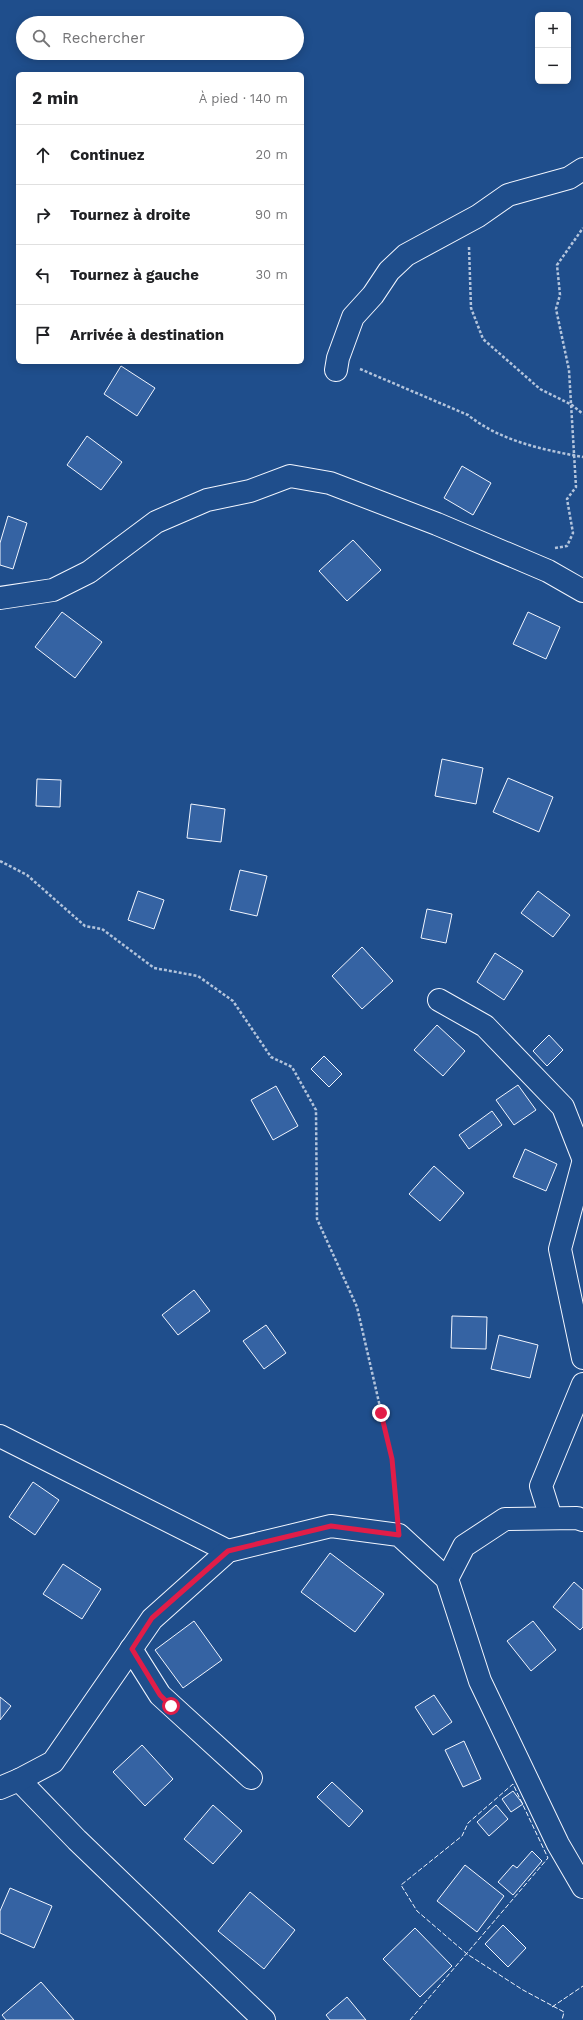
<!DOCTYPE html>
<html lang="fr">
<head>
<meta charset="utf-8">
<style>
	:root { --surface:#fff; --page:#f2f2f2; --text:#202124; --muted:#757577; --line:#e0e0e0 }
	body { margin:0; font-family:"Work Sans",sans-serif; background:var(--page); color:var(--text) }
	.controls { position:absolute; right:12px; top:12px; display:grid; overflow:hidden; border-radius:6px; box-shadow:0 2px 10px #0003 }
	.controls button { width:36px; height:36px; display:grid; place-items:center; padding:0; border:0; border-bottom:1px solid var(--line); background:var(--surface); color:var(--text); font:20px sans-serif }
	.stop { position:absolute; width:12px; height:12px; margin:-9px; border:3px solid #e11d48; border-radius:50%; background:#fff }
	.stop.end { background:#e11d48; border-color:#fff; box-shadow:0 1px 4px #0008 }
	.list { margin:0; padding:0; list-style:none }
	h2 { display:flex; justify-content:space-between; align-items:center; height:52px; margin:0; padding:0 16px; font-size:17px }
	h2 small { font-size:13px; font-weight:400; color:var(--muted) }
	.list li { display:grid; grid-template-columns:26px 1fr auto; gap:12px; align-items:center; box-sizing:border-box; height:60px; padding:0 16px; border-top:1px solid var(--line) }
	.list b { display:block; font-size:15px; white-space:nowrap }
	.list em { font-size:13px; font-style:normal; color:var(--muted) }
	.icon { flex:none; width:22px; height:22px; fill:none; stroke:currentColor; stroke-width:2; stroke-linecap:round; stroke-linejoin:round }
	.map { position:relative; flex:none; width:583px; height:2020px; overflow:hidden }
	.search { position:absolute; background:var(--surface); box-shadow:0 2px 10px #0003; left:16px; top:16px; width:288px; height:44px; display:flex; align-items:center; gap:10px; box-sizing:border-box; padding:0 14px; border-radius:22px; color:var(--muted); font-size:15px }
	.panel { position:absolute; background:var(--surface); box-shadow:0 2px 10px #0003; left:16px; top:72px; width:288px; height:292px; border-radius:6px }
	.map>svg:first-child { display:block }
	.building { fill:#3563a3; stroke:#f2f6ff }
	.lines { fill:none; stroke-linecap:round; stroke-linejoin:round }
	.minor-casing { stroke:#f2f6ff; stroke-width:24 }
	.path { stroke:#b3c4dc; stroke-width:2.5; stroke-dasharray:3 2; stroke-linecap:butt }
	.minor { stroke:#1f4e8c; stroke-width:22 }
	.fence { stroke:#f2f6ff; stroke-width:1; stroke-dasharray:5 2; stroke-linecap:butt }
	.route { stroke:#e11d48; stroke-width:5 }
</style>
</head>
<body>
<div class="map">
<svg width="583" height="2020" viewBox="0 0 583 2020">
	<rect width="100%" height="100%" fill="#1f4e8c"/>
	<!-- building -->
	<g class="building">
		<polygon points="121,366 155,388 137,416 104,394"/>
		<polygon points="87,436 122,462 101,490 67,465"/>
		<polygon points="462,466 491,483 473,515 444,498"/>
		<polygon points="8,516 27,523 13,569 0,565 0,543"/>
		<polygon points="353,540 381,570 347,601 319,571"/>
		<polygon points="62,612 102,642 75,678 35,647"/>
		<polygon points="528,612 560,627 546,659 513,644"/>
		<polygon points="442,759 483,768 476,804 435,796"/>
		<polygon points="508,778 553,797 539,832 493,812"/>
		<polygon points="37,779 61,780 60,807 36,806"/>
		<polygon points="191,804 225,809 221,842 187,838"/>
		<polygon points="240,870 267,876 257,916 230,910"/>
		<polygon points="138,891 164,900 154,929 128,920"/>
		<polygon points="538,891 570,915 553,937 521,913"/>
		<polygon points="427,909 452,914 446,943 421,938"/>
		<polygon points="362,947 393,981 362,1009 332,976"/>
		<polygon points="495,953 523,971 504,1000 477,982"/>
		<polygon points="437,1025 465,1051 443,1076 414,1050"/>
		<polygon points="549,1035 563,1050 547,1066 533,1051"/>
		<polygon points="324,1056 342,1074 329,1087 311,1069"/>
		<polygon points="518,1085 536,1110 514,1125 496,1100"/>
		<polygon points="276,1086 298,1126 273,1140 251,1100"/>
		<polygon points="492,1111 502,1125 469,1149 459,1135"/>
		<polygon points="525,1149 557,1164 546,1191 513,1177"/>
		<polygon points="434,1166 464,1193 440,1221 409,1194"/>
		<polygon points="194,1290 210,1311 178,1335 162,1315"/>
		<polygon points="452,1316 487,1317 486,1349 451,1348"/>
		<polygon points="266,1325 286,1353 264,1369 243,1341"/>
		<polygon points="499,1335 538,1345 530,1378 491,1369"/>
		<polygon points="33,1482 59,1500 35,1535 9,1517"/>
		<polygon points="330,1553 384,1594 355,1632 301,1592"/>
		<polygon points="63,1564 101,1589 82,1619 43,1594"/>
		<polygon points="574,1582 583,1590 583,1627 580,1630 553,1607"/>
		<polygon points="194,1621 222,1660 183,1688 155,1650"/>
		<polygon points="533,1621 556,1650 531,1671 507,1641"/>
		<polygon points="434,1695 452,1722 433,1735 415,1707"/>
		<polygon points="0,1697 11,1706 0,1720"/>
		<polygon points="464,1741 481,1779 463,1787 445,1750"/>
		<polygon points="142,1745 173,1779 145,1806 113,1772"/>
		<polygon points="332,1782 363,1811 349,1827 317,1797"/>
		<polygon points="513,1791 523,1804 511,1812 502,1799"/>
		<polygon points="213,1805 242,1831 213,1864 184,1839"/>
		<polygon points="496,1805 508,1819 489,1836 477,1822"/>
		<polygon points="532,1851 542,1861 513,1895 498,1882 513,1865 517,1868"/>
		<polygon points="465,1865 504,1896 477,1932 437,1901"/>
		<polygon points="10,1888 52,1906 34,1948 0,1933 0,1911"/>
		<polygon points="250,1892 295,1930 264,1969 218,1931"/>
		<polygon points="503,1925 526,1948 508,1967 485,1944"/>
		<polygon points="415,1928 452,1966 420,1997 383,1959"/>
		<polygon points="41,1982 74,2020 6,2020 2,2015"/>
		<polygon points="347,1997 366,2020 330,2020 326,2015"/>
	</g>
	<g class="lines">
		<!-- minor casing -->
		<g class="minor-casing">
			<g id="minor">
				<polyline points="336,370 338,358 353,317 373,295 389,271 406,255 478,216 508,195 569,178 583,169"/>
				<polyline points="0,598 53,590 89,572 156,522 207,500 250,491 290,476 330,483 437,524 548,571 583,591"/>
				<polyline points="439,1000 485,1026 563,1107 583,1158"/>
				<polyline points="583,1163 560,1249 583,1358"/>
				<polyline points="0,1436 228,1551"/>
				<polyline points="551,1518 541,1486 583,1384"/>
				<polyline points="447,1579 464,1546 505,1519 577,1518 583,1520"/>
				<polyline points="131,1649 160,1695 251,1778"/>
				<polyline points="19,1780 77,1840 264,2020"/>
				<polyline points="0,1788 19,1780 53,1762 152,1619 228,1551 331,1526 399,1535 447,1579 480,1681 558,1844 583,1887"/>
			</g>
		</g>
		<!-- path -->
		<g class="path">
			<polyline points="469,247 471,308 483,339 540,389 572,405 583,414"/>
			<path d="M360,369L468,415C500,441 544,450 583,457"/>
			<polyline points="555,548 567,546 573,533 567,499 576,487 569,370 556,309 560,295 557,265 583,228"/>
			<polyline points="0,861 27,875 85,926 102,929 154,968 198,976 233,1001 271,1057 292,1067 316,1110 317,1219 357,1307 392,1459 397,1513"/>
		</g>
		<!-- minor -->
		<use href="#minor" class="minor"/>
		<!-- fence -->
		<g class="fence">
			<polyline points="552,2007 583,1986"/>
			<polyline points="410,2020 548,1858 513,1784 468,1823 462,1836 401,1885 417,1911 467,1954 523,1990 564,2012 562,2020"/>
		</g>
	</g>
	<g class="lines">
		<!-- route -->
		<polyline class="route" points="171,1706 160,1695 132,1649 152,1618 228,1551 331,1526 399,1535 392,1459 381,1413"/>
	</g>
</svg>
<div class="controls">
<button>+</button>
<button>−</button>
</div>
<div class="stop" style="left:171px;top:1706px"></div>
<div class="stop end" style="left:381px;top:1413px"></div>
<div class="search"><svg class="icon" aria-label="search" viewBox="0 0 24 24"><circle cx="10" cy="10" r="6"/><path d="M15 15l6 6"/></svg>Rechercher</div>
<section class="panel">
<h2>2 min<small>À pied · 140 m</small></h2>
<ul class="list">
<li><svg class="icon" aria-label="ahead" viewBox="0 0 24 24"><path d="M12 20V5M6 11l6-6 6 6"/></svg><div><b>Continuez</b></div><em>20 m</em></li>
<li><svg class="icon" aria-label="right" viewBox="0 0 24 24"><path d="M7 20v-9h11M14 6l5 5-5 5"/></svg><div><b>Tournez à droite</b></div><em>90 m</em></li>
<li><svg class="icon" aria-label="left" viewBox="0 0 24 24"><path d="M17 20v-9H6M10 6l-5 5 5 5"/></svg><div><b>Tournez à gauche</b></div><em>30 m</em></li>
<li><svg class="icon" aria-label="arrive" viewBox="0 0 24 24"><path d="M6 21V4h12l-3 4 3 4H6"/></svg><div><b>Arrivée à destination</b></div></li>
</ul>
</section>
</div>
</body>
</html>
